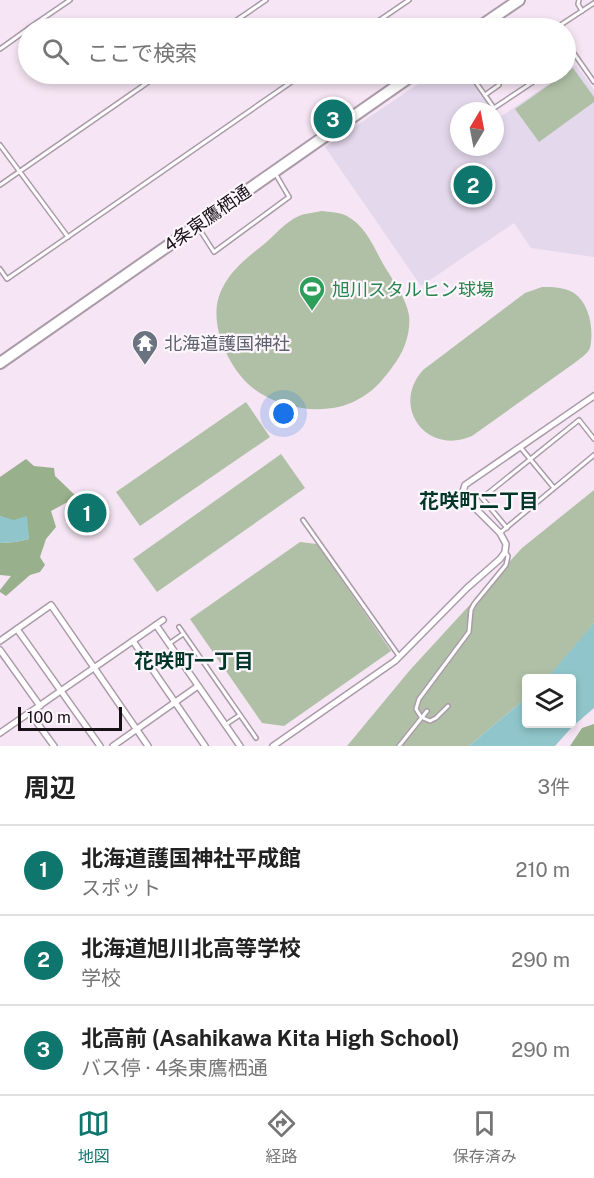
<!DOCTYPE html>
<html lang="ja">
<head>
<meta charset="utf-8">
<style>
	:root { --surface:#fff; --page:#f2f2f2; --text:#222; --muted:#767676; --line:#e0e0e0; --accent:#0f766e }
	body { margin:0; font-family:"Public Sans","Noto Sans JP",sans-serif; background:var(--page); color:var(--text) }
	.controls { position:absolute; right:18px; bottom:18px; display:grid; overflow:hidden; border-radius:6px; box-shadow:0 3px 9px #0003 }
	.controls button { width:54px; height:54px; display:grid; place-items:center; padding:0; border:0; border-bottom:2px solid var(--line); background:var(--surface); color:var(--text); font:30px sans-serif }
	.compass { position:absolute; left:450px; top:102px; width:54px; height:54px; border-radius:50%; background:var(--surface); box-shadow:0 3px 9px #0003; rotate:10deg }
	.scale { position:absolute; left:18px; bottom:15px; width:104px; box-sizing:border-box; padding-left:6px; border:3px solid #171116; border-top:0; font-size:16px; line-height:21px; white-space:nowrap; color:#171116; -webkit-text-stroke:4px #fdf6fc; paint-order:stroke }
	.you { position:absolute; left:284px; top:414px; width:21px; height:21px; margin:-15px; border:4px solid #fff; border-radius:50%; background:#1a73e8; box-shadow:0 0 0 9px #1a73e833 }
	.badge { display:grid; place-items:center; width:39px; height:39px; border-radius:50%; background:var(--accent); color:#fff; font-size:20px; font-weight:700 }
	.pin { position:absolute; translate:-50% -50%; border:3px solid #fff; box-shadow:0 2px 6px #0006 }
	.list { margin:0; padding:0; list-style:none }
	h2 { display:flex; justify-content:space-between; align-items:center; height:78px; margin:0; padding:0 24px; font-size:26px }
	h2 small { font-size:20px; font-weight:400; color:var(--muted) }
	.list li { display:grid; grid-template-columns:39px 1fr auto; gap:18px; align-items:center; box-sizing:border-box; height:90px; padding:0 24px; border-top:2px solid var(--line) }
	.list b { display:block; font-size:22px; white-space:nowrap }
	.list p { margin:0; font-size:20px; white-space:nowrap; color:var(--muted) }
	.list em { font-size:20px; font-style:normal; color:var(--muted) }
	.icon { flex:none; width:33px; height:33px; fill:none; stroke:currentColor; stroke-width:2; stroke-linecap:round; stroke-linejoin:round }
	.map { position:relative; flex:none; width:594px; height:746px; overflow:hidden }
	.search { position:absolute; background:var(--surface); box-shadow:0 3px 9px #0003; left:18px; right:18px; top:18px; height:66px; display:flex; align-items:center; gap:15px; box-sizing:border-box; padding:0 21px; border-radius:33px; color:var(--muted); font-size:22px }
	.sheet { height:348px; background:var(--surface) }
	nav { display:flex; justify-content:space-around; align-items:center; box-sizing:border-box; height:84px; border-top:2px solid var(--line); background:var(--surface); font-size:16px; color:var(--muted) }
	nav a { display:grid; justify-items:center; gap:3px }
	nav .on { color:var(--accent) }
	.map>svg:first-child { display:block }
	.education { fill:#e4d8ec }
	.green { fill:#b0c0a6 }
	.forest { fill:#99b08c }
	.water { fill:#90c6cb }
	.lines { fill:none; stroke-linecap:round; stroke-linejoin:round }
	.lane-casing { stroke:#ab9ba9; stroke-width:6 }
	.street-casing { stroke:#ab9ba9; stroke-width:8 }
	.highway-casing { stroke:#ab9ba9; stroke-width:14 }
	.lane { stroke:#fff; stroke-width:3 }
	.street { stroke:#fff; stroke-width:5 }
	.highway { stroke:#fff; stroke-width:10 }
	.labels { text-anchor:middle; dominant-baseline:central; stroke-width:4.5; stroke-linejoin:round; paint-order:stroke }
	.street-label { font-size:18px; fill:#171116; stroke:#fdf6fc }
	.leisure-label { font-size:18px; fill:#27864d; stroke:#fdf6fc; text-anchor:start }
	.worship-label { font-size:18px; fill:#5b616d; stroke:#fdf6fc; text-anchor:start }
	.neighbourhood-label { font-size:20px; font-weight:bold; fill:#013627; stroke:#fdf6fc }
</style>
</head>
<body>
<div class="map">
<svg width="594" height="746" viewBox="0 0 594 746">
	<rect width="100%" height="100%" fill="#f6e5f4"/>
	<!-- education -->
	<polygon class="education" points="576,65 594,90 594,257 531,248 514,223 421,286 325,147 433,74 468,74 494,111 459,111 459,147 495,147 495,113 499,118"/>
	<!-- green -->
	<g class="green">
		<polygon points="573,68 594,97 594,102 539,142 515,109"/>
		<path d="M321,211C329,212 340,212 347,216C365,226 373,245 382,262C391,278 406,297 409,315C411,333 404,352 393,366C383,380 373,392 357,400C324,418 273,408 247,383C225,361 206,317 223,287C232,269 248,257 263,245C274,236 286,221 299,216C305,213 314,213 321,211Z"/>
		<path d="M542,287C552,287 564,287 574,293C590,304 594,330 590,348C587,355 579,359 573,364L472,436C427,456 390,407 423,370L525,293Z"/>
		<polygon points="246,402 270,437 140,526 116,492"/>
		<polygon points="281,454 305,488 157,592 133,559"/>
		<polygon points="594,490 594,623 551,676 547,678 526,678 526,698 469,746 347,746 410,670 522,548"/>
		<polygon points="300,542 317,544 391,651 284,726 262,723 190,619"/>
	</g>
	<!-- forest -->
	<g class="forest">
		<polygon points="26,459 34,466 54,468 55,476 77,497 51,511 56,527 46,539 40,557 45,565 40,572 30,575 6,596 0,592 0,590 11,576 0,575 0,543 15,542 29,539 27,528 0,516 0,477"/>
		<polygon points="594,724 594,746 570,746 582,728"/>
	</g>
	<!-- water -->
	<g class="water">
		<polygon points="0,516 14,520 27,516 29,539 15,542 0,543"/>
		<polygon points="594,623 594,708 572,727 555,746 469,746 526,698 526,724 572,724 572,678 547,678"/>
	</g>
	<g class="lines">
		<!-- lane casing -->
		<g class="lane-casing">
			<g id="lane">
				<polyline points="579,0 578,4 582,11"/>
				<polyline points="29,28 70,0"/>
				<polyline points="225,28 266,0"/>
				<polyline points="368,28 409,0"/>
				<polyline points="556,28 594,3"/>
				<polyline points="566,42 594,82"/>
				<polyline points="0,49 28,29"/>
				<polyline points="470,74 494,108 533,82 527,74"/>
				<polyline points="476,82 488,74"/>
				<polyline points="485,95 499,85"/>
				<polyline points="0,145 68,237"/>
				<polyline points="0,185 160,74"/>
				<polyline points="198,227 214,252 289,197 275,173"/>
				<polyline points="0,269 7,279 303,74"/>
				<polyline points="521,448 554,488"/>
				<polyline points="303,520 399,656"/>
				<polyline points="507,528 482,498 579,420 594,439"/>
				<polyline points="500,533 594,455"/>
				<polyline points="179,627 256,738"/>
				<polyline points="170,643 183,634"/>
				<polyline points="448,706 436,718 430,721 421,717 416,709 419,699 469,632 471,610 474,604 506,565 508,556 506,553"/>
				<polyline points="225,725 240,715"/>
				<polyline points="399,746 427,711"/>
			</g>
		</g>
		<!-- street casing -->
		<g class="street-casing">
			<g id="street">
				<polyline points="156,625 240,746"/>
				<polyline points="17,629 100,746"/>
				<polyline points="0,641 51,605 148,746"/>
				<polyline points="133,641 205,746"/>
				<polyline points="0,650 40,706"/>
				<polyline points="30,713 54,746"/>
				<polyline points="0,733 163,620"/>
				<polyline points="113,746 198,686"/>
				<polyline points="273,746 395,661 467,588 500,559 505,552 506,544 500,533 462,495 465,485 594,396"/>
			</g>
		</g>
		<!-- highway casing -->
		<g class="highway-casing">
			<g id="highway">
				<polyline points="478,28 519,0"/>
				<polyline points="0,363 414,74"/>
			</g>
		</g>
		<!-- lane -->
		<use href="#lane" class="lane"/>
		<!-- street -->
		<use href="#street" class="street"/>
		<!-- highway -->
		<use href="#highway" class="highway"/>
	</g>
	<!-- icons -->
	<defs>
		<g id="stadium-pin" transform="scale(1.35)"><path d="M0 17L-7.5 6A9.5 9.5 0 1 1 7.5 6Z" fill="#2e9e5b" stroke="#fdf6fc"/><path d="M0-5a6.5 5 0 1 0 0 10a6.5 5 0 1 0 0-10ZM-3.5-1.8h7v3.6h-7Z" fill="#fff"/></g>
		<g id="temple-pin" transform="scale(1.35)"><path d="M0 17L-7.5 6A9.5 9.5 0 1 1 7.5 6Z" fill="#6b7280" stroke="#fdf6fc"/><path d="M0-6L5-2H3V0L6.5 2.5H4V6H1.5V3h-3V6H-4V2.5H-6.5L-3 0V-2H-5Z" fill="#fff"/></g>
	</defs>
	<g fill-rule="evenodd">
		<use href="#stadium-pin" x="312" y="289"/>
		<use href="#temple-pin" x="145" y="343"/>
	</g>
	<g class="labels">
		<!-- street labels -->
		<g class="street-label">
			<text transform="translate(207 218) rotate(-35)">4条東鷹栖通</text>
		</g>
		<!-- leisure labels -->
		<g class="leisure-label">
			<text x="332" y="289">旭川スタルヒン球場</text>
		</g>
		<!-- worship labels -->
		<g class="worship-label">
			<text x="164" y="343">北海道護国神社</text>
		</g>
		<!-- neighbourhood labels -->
		<g class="neighbourhood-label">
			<text x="479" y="501">花咲町二丁目</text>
			<text x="194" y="661">花咲町一丁目</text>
		</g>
	</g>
</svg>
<div class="controls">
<button><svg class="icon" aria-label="layers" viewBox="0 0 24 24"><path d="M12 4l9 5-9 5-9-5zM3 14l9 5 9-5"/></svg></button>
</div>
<svg class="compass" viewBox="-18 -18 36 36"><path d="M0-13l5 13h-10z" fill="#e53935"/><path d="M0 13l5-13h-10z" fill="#767676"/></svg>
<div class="scale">100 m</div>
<div class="you"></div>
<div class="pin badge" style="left:87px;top:513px">1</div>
<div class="pin badge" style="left:473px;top:185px">2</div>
<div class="pin badge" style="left:333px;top:119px">3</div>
<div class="search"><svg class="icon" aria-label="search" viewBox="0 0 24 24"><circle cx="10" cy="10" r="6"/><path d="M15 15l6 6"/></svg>ここで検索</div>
</div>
<section class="sheet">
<h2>周辺<small>3件</small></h2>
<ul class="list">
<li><span class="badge">1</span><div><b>北海道護国神社平成館</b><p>スポット</p></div><em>210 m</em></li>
<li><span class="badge">2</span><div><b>北海道旭川北高等学校</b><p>学校</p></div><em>290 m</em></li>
<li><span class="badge">3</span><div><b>北高前 (Asahikawa Kita High School)</b><p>バス停 · 4条東鷹栖通</p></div><em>290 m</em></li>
</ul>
</section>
<nav>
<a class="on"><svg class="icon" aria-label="map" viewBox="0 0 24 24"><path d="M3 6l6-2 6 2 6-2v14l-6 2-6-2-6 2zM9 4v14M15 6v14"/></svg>地図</a>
<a><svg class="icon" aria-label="directions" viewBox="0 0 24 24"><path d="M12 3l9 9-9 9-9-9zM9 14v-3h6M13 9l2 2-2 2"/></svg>経路</a>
<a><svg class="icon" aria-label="saved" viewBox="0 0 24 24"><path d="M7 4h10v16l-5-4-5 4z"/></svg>保存済み</a>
</nav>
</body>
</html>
